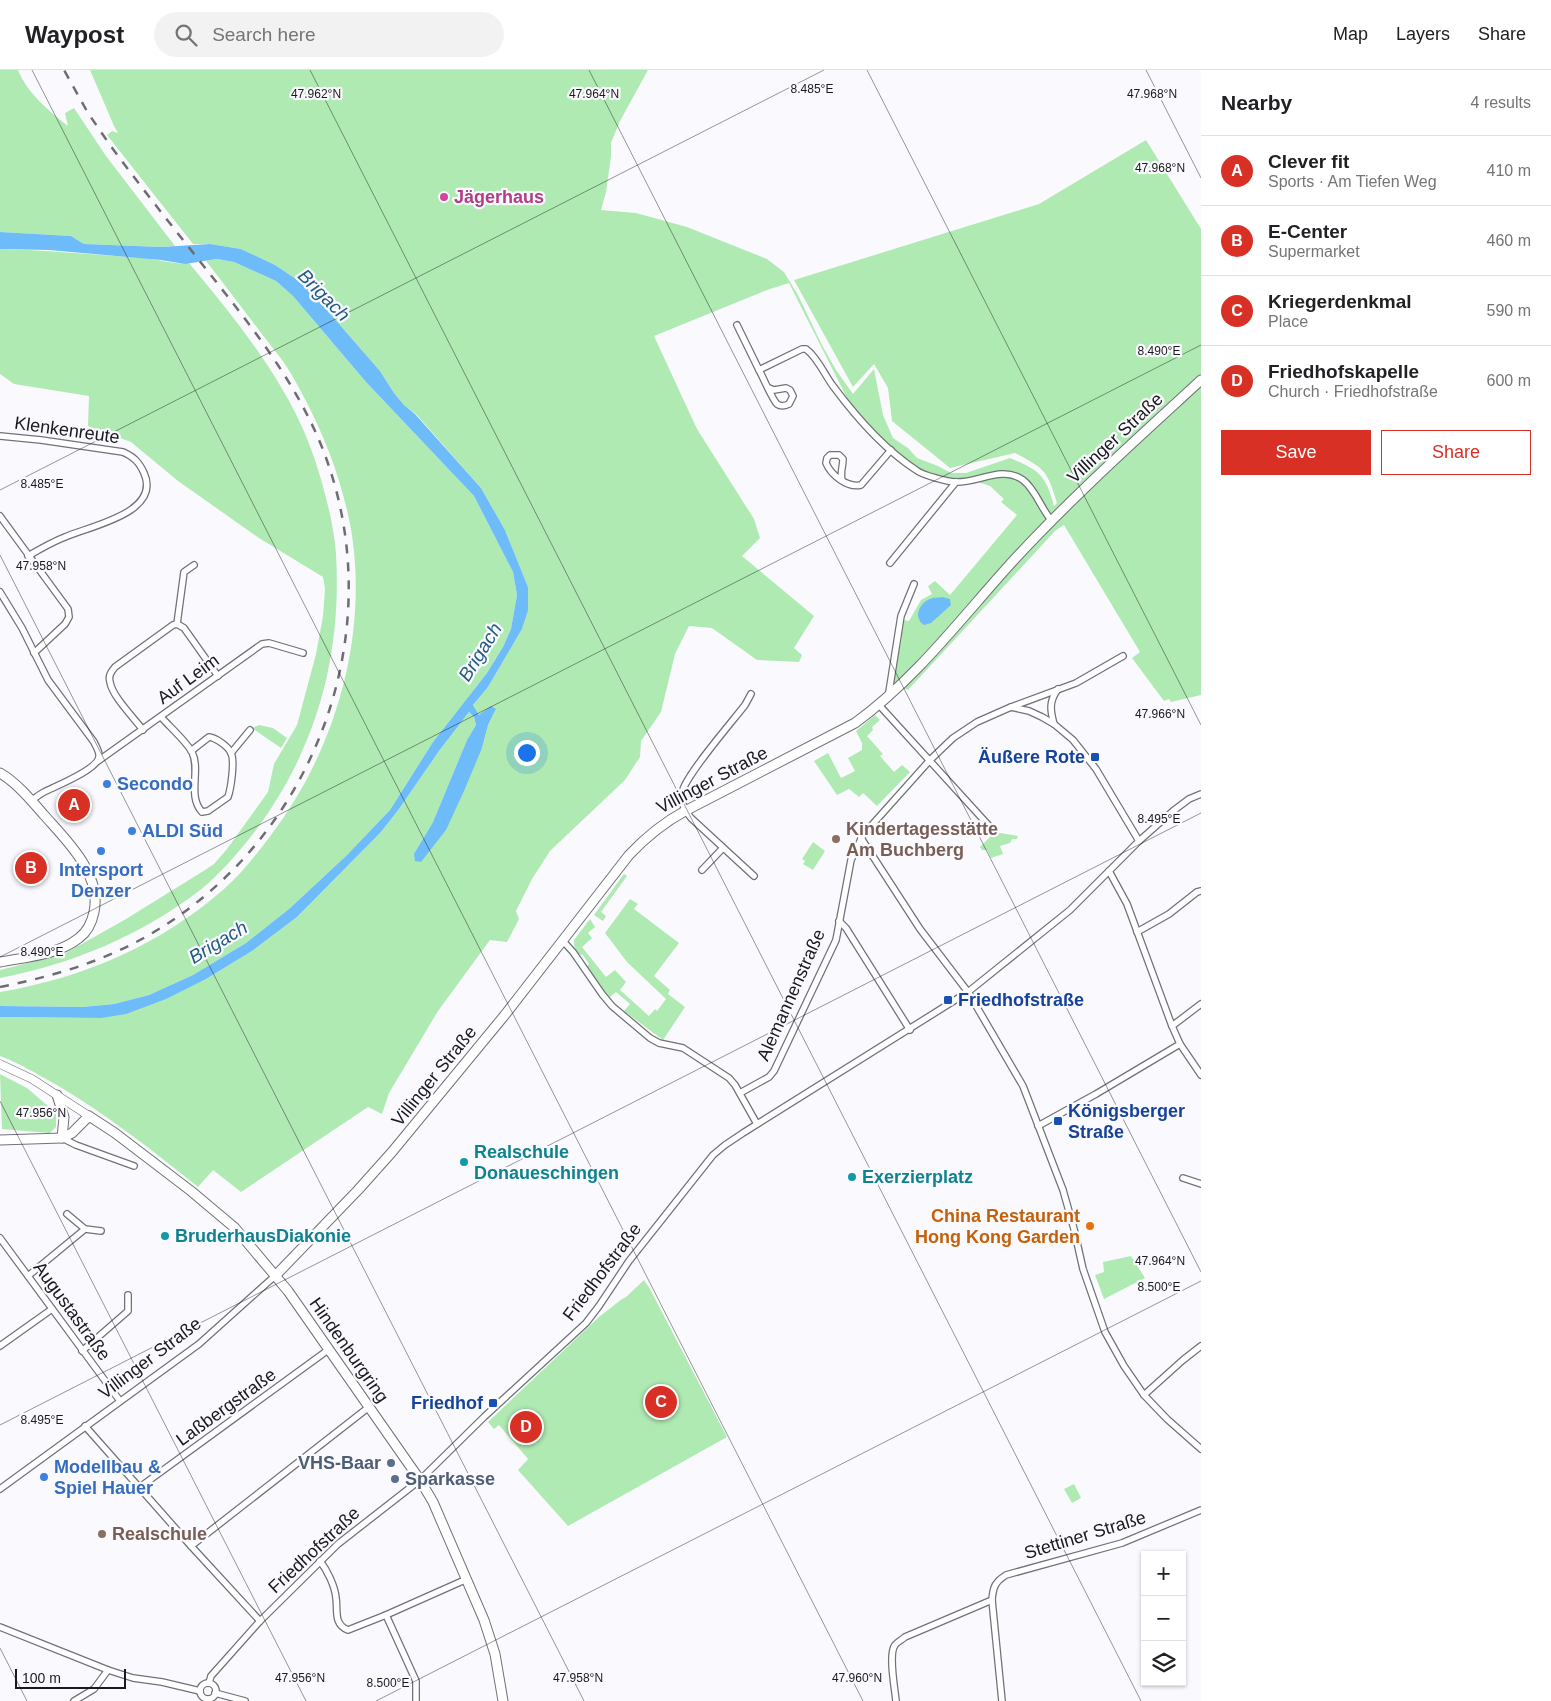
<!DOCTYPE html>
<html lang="en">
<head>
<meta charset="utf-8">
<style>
	:root { --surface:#fff; --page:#f2f2f2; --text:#202124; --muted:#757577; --line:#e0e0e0; --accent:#d93025 }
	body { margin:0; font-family:Arial,sans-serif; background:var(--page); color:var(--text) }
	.controls { position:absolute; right:15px; bottom:15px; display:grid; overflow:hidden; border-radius:0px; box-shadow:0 1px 4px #0004 }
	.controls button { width:45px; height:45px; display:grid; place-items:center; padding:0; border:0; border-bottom:1px solid var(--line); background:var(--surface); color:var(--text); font:25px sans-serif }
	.scale { position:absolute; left:15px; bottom:12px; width:111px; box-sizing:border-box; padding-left:5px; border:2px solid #1a1a1e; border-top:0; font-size:14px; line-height:18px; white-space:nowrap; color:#1a1a1e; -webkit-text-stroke:4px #fafafe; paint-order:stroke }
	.you { position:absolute; left:526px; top:682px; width:18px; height:18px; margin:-12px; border:4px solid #fff; border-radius:50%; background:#1a73e8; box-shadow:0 0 0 8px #1a73e833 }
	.badge { display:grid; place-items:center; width:32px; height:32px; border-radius:50%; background:var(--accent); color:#fff; font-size:16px; font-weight:700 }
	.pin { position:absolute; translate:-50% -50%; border:2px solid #fff; box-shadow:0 1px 5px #0006 }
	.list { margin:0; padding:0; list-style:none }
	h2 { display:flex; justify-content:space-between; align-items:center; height:65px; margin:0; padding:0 20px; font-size:21px }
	h2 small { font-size:16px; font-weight:400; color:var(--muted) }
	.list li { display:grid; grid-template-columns:32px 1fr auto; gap:15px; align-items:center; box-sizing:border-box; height:70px; padding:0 20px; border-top:1px solid var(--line) }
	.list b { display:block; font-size:19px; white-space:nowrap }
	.list p { margin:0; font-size:16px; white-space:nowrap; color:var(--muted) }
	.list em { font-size:16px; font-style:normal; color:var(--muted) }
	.actions { display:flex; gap:10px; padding:15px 20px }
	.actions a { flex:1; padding:11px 0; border:1px solid var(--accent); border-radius:0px; text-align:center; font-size:18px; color:var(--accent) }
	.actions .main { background:var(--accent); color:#fff }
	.icon { flex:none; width:28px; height:28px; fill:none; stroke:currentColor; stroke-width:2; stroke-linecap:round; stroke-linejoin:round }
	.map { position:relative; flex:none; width:1201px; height:1631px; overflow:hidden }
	header { display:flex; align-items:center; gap:30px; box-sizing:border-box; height:70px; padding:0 25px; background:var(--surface); border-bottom:1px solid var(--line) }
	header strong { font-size:24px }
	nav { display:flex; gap:28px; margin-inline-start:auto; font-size:18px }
	.search { width:350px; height:45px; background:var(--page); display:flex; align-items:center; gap:12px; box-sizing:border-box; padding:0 18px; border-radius:28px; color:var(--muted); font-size:19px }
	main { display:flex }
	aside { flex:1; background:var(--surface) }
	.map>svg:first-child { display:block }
	.green { fill:#b0eab3 }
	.water { fill:#6dbbf8 }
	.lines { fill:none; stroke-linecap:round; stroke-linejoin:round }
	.minor-casing { stroke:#70727a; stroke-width:8 }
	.tertiary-casing { stroke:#70727a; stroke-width:9 }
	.secondary-casing { stroke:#70727a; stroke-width:11 }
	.minor { stroke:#fff; stroke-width:5.5 }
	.tertiary { stroke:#fff; stroke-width:8 }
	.secondary { stroke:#fff; stroke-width:9 }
	.rail { stroke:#6e6e72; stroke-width:2.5; stroke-dasharray:9 9; stroke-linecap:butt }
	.ticks { fill:none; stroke:#1a1a1e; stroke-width:1; stroke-opacity:0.45 }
	.hotel-dot { fill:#d1479c; stroke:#fafafe; stroke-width:2 }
	.transit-dot { fill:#1a4fb4; stroke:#fafafe; stroke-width:2 }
	.shop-dot { fill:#3f7fe0; stroke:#fafafe; stroke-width:2 }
	.education-dot { fill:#8d6e63; stroke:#fafafe; stroke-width:2 }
	.culture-dot { fill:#0f9aa8; stroke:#fafafe; stroke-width:2 }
	.food-dot { fill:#e8710a; stroke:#fafafe; stroke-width:2 }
	.service-dot { fill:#5c6f8a; stroke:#fafafe; stroke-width:2 }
	.labels { text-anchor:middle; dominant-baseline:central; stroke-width:4.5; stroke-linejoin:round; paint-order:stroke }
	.hotel-label { font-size:18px; font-weight:bold; fill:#b23c85; stroke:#fafafe; text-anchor:start }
	.street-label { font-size:18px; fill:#1a1a1e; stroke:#fafafe }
	.transit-label { font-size:18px; font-weight:bold; fill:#164399; stroke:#fafafe; text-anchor:end }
	.shop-label { font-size:18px; font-weight:bold; fill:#366cbe; stroke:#fafafe; text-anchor:start }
	.education-label { font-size:18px; font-weight:bold; fill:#785e54; stroke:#fafafe; text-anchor:start }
	.culture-label { font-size:18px; font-weight:bold; fill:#0d838f; stroke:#fafafe; text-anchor:start }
	.food-label { font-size:18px; font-weight:bold; fill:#c56008; stroke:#fafafe; text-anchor:end }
	.service-label { font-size:18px; font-weight:bold; fill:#4e5e75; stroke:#fafafe; text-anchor:end }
	.water-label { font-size:19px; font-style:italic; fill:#235b83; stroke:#fafafe }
	.ticks-label { font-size:12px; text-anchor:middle; fill:#1a1a1e; stroke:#fafafe; stroke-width:4.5; stroke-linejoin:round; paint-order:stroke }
</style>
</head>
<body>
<header>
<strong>Waypost</strong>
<div class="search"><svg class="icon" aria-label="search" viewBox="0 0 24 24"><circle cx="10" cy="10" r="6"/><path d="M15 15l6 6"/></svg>Search here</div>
<nav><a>Map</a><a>Layers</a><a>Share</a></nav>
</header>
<main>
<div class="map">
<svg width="1201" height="1631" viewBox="0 0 1201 1631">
	<rect width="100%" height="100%" fill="#fafafe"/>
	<!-- green -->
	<g class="green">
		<path d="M0,0H18C28,24 48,40 68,56L65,43L74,38L106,86L175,176L161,177L84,174L71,166L0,162Z"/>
		<path d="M90,0H648L620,51L611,73V86L606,122L601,140L636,143L687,157L767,189L784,202L798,225L822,275L836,300L853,324L874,299L883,345L893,368L908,378L917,388L938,396L951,403H966L1010,388C1039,400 1046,405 1054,436L1057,433C1047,400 1045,399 1015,383L950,398L892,351L888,318L874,294L853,317L794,210L1039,134L1146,70L1201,159V625L1171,632L1169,629L1164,631L1132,588L1140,582L1064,455L1055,461L908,620L892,613L901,573L903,550L909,551L921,530L932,524L928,516L935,511L950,525L1017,445L1001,432L1004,429L990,416L975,411H933L887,373L849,332L789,213L767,220L654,266L697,359L754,449L760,468L742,486L814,546L794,578L802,585L799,592L757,590L712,558L689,556L675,584L661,642L641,671L640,687L625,710L550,781L532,809L516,841L519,849L507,872L490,870L438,941L389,1023L382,1044L368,1037L241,1122L213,1100L198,1117C152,1080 106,1044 55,1014C37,1004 19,993 0,986V947L101,948L206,909L252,881L297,847L381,762L399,739L439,681L469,642L474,647L476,655L467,670L433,752L414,784L482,678L488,655L496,639L479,645L473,635L488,617L522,559L528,541V517L505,460L481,418L416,344L404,335L394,323L380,301L305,215L275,195L241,179L210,174H193L107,65L112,61L118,63L114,56Z"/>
		<path d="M0,179C48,180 95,185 143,188C156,189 177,195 189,193C233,246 279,302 306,366C319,397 334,451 336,484C342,585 317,678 256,760C239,782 220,804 199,821C140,866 72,894 0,908V900L64,884L126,849L205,800L214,794L227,779L268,722L274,694L297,655L316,584L323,546L325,519L323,507L259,468L178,411L131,372L88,356L89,326L14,314L0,304Z"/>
		<path d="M217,189L234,192L276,211L293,226L366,312L474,426L513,502L517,525L511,559L503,577L487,603L433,672L390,740L346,786L289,839L246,873L193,905L149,925L114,934L83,937L0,936V922C83,908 160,875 224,819C241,804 257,784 271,765C331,686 364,582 354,482C352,458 346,434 339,411C328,374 310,336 290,302C281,287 269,274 259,260C241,237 224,214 206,191Z"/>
		<polygon points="875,645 880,650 872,657 873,660 867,666 883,684 880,686 894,702 902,695 910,702 877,736 863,723 859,727 849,719 837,725 814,691 828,683 841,708 855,701 848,688 862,680 862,673 856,661"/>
		<polygon points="259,655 273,658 287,668 281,678 252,658"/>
		<polygon points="995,762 1018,766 1017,769 1012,769 1010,773 1000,776 1003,784 991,788 987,780 982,780 980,777"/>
		<polygon points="813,772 825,781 813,800 803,794 805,791 802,789"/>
		<polygon points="624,804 627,806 601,842 606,846 603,851 594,845"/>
		<polygon points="630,829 638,834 634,839 679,873 654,906 670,920 668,924 685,937 663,970 624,941 630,934 616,922 609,928 586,898 589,894 583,885 578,884 574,875 574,870 590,849 595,857 588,863 592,868 582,877 606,907 615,900 626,912 620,920 649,946 655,939 657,941 666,929 627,892 605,863"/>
		<polygon points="0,1004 27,1018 56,1043 56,1057 50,1063 2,1059"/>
		<polygon points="1131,1186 1145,1208 1104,1229 1095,1205 1104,1202 1103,1192"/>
		<polygon points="644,1210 650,1219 727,1367 568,1456 518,1400 528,1389 499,1355 494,1359 488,1352 599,1247 622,1229 626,1227"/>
		<polygon points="1074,1414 1081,1428 1072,1433 1064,1419"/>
	</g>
	<!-- water -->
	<g class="water">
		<polygon points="0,162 71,166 84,174 161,177 210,174 241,179 275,195 305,215 380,301 394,323 404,335 415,344 481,418 505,460 528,517 528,541 522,559 488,617 473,635 479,645 491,636 496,639 488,655 482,678 464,721 446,760 421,792 415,791 414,784 433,752 467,670 476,655 474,647 469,642 439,681 399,739 381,762 297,847 252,881 206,909 166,929 126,944 101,948 0,947 0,936 83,937 114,934 149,925 193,905 246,873 289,839 346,786 390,740 433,672 487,603 503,577 511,559 517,525 513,502 474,426 366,312 293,226 276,211 234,192 217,189 185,194 161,190 49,180 0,179"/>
		<path d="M942,527L950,529L951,535L931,553L924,555C913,548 919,533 930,529C933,527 939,528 942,527Z"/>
	</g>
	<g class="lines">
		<!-- minor casing -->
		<g class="minor-casing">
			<g id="minor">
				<polyline points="737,255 759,300"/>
				<path d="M769,318L774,320L786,318L790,320L793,326L789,334C785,336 781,337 777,334C772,329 763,307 759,300L802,279H806C818,288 824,304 833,316C856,347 884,379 916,400C922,405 948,412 956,412C978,413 1002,395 1023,410C1036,420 1041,439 1052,451"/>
				<path d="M0,366L41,370L123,382C134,387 139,392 144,403C162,443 90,456 65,467C52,472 40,479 28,486"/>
				<path d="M842,410C840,402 843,397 843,389L839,385H830L827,388L826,393C831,405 847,418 861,415L891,380"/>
				<polyline points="0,446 68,539 69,547 65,554 34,583"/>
				<polyline points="890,493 956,412"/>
				<path d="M0,522L22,558L48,610L94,672C96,677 100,682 99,687C97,700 56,716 44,722C40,724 35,728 31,731"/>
				<polyline points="177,554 184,502 194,495"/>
				<path d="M751,624L745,635C732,652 684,707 682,723C680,733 685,741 691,748L754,806"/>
				<polyline points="891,624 889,622 901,546 914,514"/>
				<polyline points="879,635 991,758"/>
				<polyline points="1011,637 1076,613 1123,586"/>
				<path d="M161,647C170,657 186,671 192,682C201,700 187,726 202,742L208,741L228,727C231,718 235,691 231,683C228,676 216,668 209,667L191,681"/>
				<path d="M1054,654C1050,640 1049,631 1058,619"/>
				<path d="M143,660C134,648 112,626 110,612C108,606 111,602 115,597L173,555L177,554L184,558L218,606"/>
				<polyline points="231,683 250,660"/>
				<polyline points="98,691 262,574 269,573 303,583"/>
				<polyline points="861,768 920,859 968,922 1023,1016 1063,1120 1074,1159 1083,1199 1105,1262 1124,1296 1144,1325 1167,1349 1201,1379"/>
				<polyline points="702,800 723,778"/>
				<polyline points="1109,801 1127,834 1172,956 1180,974 1201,1005"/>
				<polyline points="839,851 846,858 910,960"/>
				<polyline points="1137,862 1169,844 1197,822 1201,821"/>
				<polyline points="563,871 573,882 602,924 612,936 650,968 659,973 683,978 729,1008 735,1015 757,1054"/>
				<polyline points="1172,956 1201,934"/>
				<polyline points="740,1023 769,1007 774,1001 828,887 836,870 851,790 863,765 930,690 953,668 977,652 1011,637 1029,641 1042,647 1054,654 1073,670 1096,699 1139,771"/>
				<polyline points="1038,1056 1096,1024 1180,974"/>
				<polyline points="62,1068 76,1075 134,1096"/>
				<polyline points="1183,1108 1201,1114"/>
				<polyline points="67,1144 85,1159 101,1161"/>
				<polyline points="0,1168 120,1331"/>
				<polyline points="28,1206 85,1159"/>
				<polyline points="0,1276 52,1239"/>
				<polyline points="82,1281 128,1241 128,1225"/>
				<polyline points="1144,1325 1183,1290 1201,1276"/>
				<polyline points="85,1356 191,1476 260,1551"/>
				<polyline points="140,1417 328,1280"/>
				<polyline points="0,1419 199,1274 276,1205"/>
				<polyline points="191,1476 369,1337"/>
				<path d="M320,1491C327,1500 335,1516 336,1528C338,1540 333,1554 348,1560L386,1545L467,1509"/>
				<polyline points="386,1545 416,1611 416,1631"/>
				<polyline points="0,1557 108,1600 133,1608 162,1612 200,1621"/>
				<polyline points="209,1613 211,1606 260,1551 338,1474 420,1410 484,1347 586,1253 599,1236 629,1191 713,1085 725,1075 743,1063 968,922 1070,840 1139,771 1173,741 1189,729 1201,724"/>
				<circle cx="208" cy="1621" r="8"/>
				<polyline points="215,1623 245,1631"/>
				<polyline points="74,1631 94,1619 108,1600"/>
				<path d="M896,1631C895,1619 888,1584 895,1575C897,1572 902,1570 905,1567L992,1530"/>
				<path d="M1002,1631L992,1530C993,1517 995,1512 1006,1505L1122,1473L1201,1440"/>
			</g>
		</g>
		<!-- tertiary casing -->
		<g class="tertiary-casing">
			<polyline id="tertiary" points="0,994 32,1009 89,1046"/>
		</g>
		<!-- secondary casing -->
		<g class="secondary-casing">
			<g id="secondary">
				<path d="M0,703C17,713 31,730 44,745C67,771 102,804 94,842C92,852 87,862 79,868C58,885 26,887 0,892"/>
				<polyline points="57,1025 64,1047 62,1068"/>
				<polyline points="0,1070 62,1068 72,1063 89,1046 115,1063 191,1121 235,1158 288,1221 420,1410 433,1432 484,1550 495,1584 503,1631"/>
				<path d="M276,1205L358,1120L392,1082L504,946L629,785C646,767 663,753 685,741L855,653C916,609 962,547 1013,491C1072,427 1137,369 1201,310"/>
			</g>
		</g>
		<!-- minor -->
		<use href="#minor" class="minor"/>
		<!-- tertiary -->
		<use href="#tertiary" class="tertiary"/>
		<!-- secondary -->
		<use href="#secondary" class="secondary"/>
		<!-- rail -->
		<path class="rail" d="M0,917C54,906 106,891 154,862C320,763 395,550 319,370C295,314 259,266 221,218C184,171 146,124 110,75L88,43L64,0"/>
	</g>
	<!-- ticks -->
	<path class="ticks" d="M32,0L863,1631M310,0L1141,1631M589,0L1201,1202M867,0L1201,655M1146,0L1201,108M0,420L824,0M0,485L584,1631M0,887L1201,275M0,1031L306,1631M0,1355L1201,743M0,1578L27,1631M376,1631L1201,1211"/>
	<!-- markers -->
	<circle class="hotel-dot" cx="444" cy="127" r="5"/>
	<g class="transit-dot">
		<rect x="1090" y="682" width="10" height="10" rx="2.5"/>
		<rect x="943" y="925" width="10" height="10" rx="2.5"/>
		<rect x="1053" y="1046" width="10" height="10" rx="2.5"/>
		<rect x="488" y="1328" width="10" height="10" rx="2.5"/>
	</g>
	<g class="shop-dot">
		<circle cx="107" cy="714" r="5"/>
		<circle cx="132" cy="761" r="5"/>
		<circle cx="101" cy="781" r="5"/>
		<circle cx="44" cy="1407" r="5"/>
	</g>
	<g class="education-dot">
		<circle cx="836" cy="769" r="5"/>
		<circle cx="102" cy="1464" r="5"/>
	</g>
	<g class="culture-dot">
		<circle cx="464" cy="1092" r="5"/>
		<circle cx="852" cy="1107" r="5"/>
		<circle cx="165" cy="1166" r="5"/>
	</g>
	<circle class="food-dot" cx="1090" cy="1156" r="5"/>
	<g class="service-dot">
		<circle cx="391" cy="1393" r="5"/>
		<circle cx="395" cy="1409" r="5"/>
	</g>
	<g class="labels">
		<!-- hotel labels -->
		<g class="hotel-label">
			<text x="454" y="127">Jägerhaus</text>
		</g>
		<!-- street labels -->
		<g class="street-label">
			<text transform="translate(67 360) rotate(8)">Klenkenreute</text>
			<text transform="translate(1115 368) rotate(-43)">Villinger Straße</text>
			<text transform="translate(188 609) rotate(-36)">Auf Leim</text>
			<text transform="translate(712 710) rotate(-28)">Villinger Straße</text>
			<text transform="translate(791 925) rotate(-66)">Alemannenstraße</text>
			<text transform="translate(434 1006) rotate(-51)">Villinger Straße</text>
			<text transform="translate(602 1202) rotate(-53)">Friedhofstraße</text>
			<text transform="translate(72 1241) rotate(54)">Augustastraße</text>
			<text transform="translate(349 1280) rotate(55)">Hindenburgring</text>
			<text transform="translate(150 1288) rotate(-37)">Villinger Straße</text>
			<text transform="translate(226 1337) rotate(-36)">Laßbergstraße</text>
			<text transform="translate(1085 1465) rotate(-17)">Stettiner Straße</text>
			<text transform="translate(314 1480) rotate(-43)">Friedhofstraße</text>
		</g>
		<!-- transit labels -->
		<g class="transit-label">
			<text x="1085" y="687">Äußere Rote</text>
			<text x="958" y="930" text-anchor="start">Friedhofstraße</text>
			<text x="1068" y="1041" text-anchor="start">Königsberger<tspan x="1068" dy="21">Straße</tspan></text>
			<text x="483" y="1333">Friedhof</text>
		</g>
		<!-- shop labels -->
		<g class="shop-label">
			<text x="117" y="714">Secondo</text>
			<text x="142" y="761">ALDI Süd</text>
			<text x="101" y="800" text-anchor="middle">Intersport<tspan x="101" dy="21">Denzer</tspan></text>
			<text x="54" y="1397">Modellbau &amp;<tspan x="54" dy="21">Spiel Hauer</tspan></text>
		</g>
		<!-- education labels -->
		<g class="education-label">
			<text x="846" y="759">Kindertagesstätte<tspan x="846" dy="21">Am Buchberg</tspan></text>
			<text x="112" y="1464">Realschule</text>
		</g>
		<!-- culture labels -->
		<g class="culture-label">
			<text x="474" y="1082">Realschule<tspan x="474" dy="21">Donaueschingen</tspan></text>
			<text x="862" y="1107">Exerzierplatz</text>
			<text x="175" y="1166">BruderhausDiakonie</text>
		</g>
		<!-- food labels -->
		<g class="food-label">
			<text x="1080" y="1146">China Restaurant<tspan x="1080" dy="21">Hong Kong Garden</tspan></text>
		</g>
		<!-- service labels -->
		<g class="service-label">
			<text x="381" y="1393">VHS-Baar</text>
			<text x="405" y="1409" text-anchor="start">Sparkasse</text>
		</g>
		<!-- water labels -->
		<g class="water-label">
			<text transform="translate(324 225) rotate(45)">Brigach</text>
			<text transform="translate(480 582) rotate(-58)">Brigach</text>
			<text transform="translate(218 872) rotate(-31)">Brigach</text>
		</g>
	</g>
	<g class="ticks-label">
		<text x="812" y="23">8.485°E</text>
		<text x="316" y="28">47.962°N</text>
		<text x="594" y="28">47.964°N</text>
		<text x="1152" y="28">47.968°N</text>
		<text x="1160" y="102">47.968°N</text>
		<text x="1159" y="285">8.490°E</text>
		<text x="42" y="418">8.485°E</text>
		<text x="41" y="500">47.958°N</text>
		<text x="1160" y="648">47.966°N</text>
		<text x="1159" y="753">8.495°E</text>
		<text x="42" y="886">8.490°E</text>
		<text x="41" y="1047">47.956°N</text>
		<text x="1160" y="1195">47.964°N</text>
		<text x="1159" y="1221">8.500°E</text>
		<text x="42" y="1354">8.495°E</text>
		<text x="300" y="1612">47.956°N</text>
		<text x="578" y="1612">47.958°N</text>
		<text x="857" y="1612">47.960°N</text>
		<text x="388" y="1617">8.500°E</text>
	</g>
</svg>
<div class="controls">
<button>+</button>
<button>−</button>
<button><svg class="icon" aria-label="layers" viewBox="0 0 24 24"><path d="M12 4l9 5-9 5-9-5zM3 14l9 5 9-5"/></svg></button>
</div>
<div class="scale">100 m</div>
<div class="you"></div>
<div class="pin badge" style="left:74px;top:735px">A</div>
<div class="pin badge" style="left:31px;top:798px">B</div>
<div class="pin badge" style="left:661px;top:1332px">C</div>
<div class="pin badge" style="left:526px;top:1357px">D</div>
</div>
<aside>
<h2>Nearby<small>4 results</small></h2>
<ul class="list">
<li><span class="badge">A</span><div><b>Clever fit</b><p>Sports · Am Tiefen Weg</p></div><em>410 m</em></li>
<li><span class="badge">B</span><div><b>E-Center</b><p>Supermarket</p></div><em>460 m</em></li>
<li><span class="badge">C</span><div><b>Kriegerdenkmal</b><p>Place</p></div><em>590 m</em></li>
<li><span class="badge">D</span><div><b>Friedhofskapelle</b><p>Church · Friedhofstraße</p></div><em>600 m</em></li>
</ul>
<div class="actions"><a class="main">Save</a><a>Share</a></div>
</aside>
</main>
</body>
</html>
